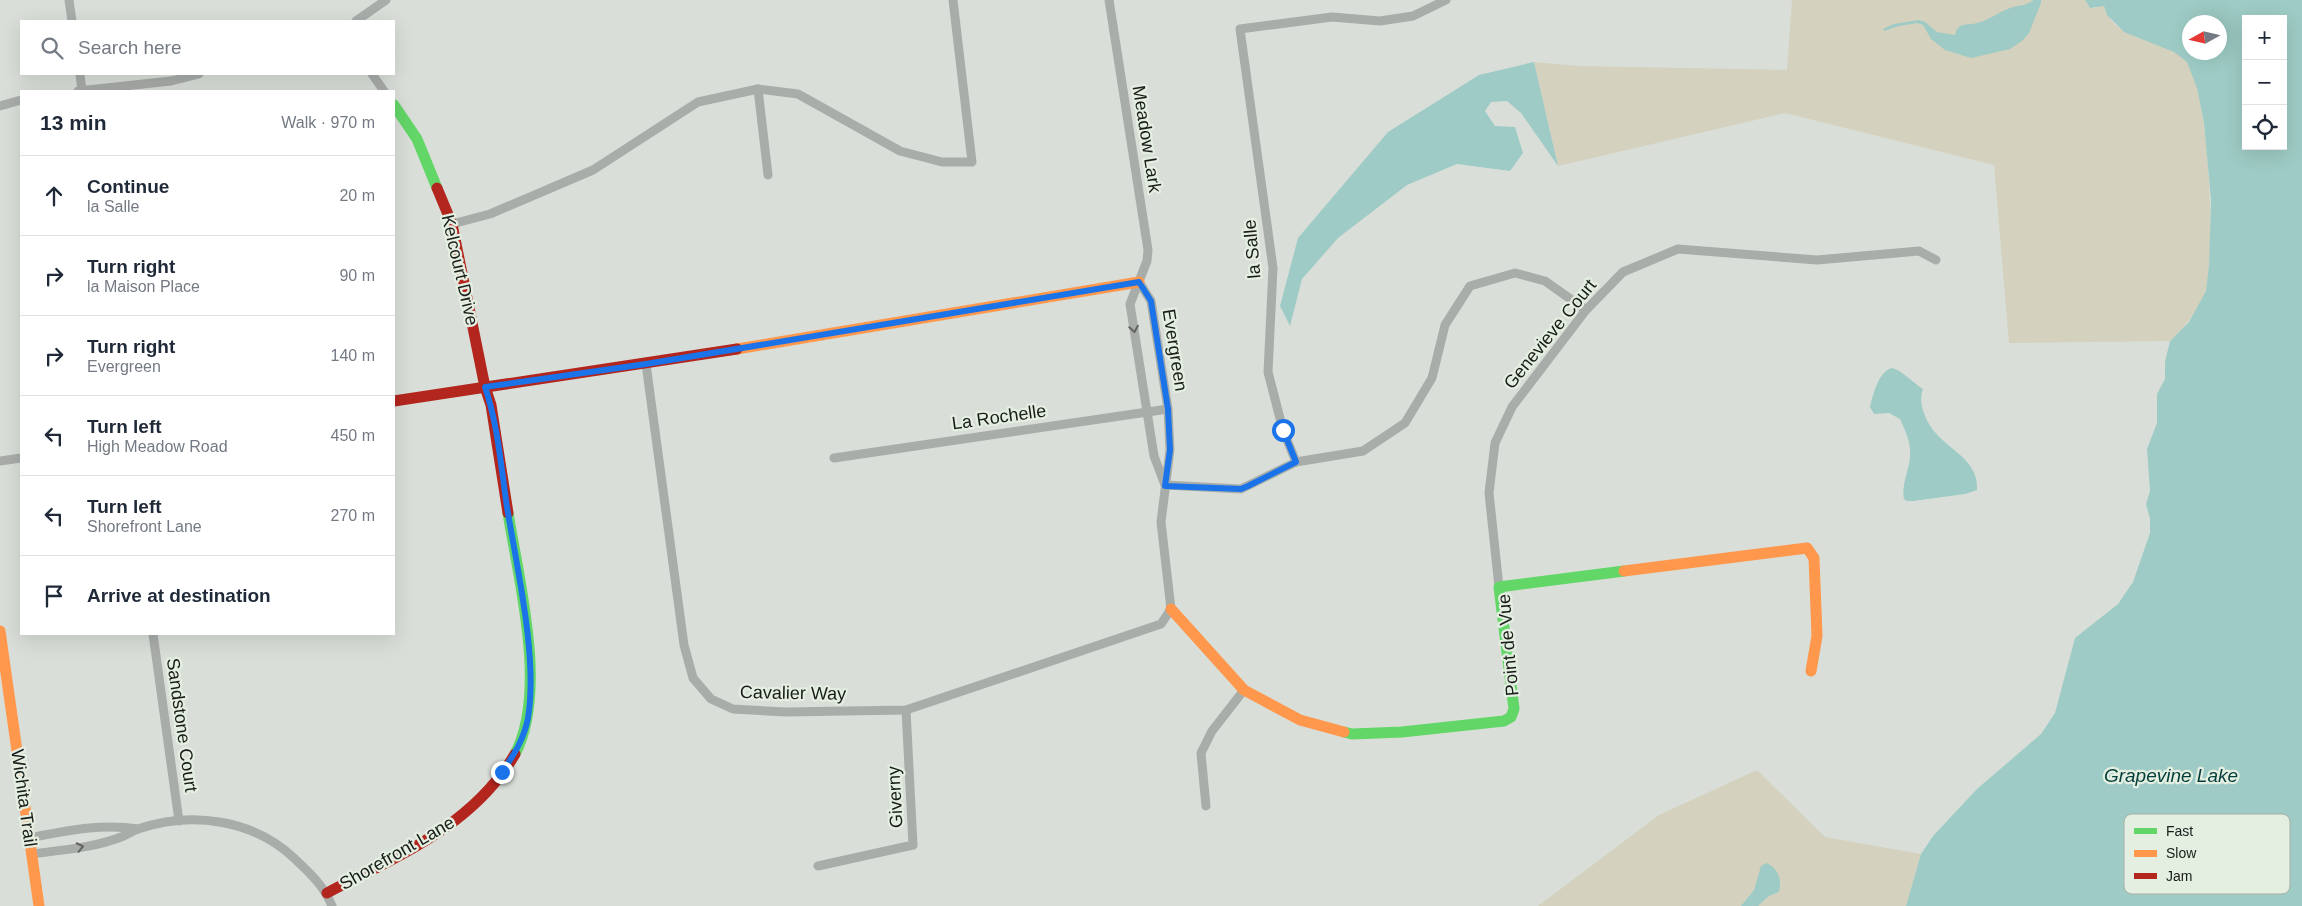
<!DOCTYPE html>
<html lang="en">
<head>
<meta charset="utf-8">
<style>
	:root { --surface:#fff; --page:#f6f6f7; --text:#1f2937; --muted:#747a83; --line:#e0e1e3 }
	body { margin:0; font-family:Arial,sans-serif; background:var(--page); color:var(--text) }
	.controls { position:absolute; right:15px; top:15px; display:grid; overflow:hidden; border-radius:0px; box-shadow:0 5px 20px #0002 }
	.controls button { width:45px; height:45px; display:grid; place-items:center; padding:0; border:0; border-bottom:1px solid var(--line); background:var(--surface); color:var(--text); font:25px sans-serif }
	.compass { position:absolute; left:2182px; top:15px; width:45px; height:45px; border-radius:50%; background:var(--surface); box-shadow:0 5px 20px #0002; rotate:262deg }
	.stop { position:absolute; width:15px; height:15px; margin:-11px; border:4px solid #1a73e8; border-radius:50%; background:#fff }
	.stop.end { background:#1a73e8; border-color:#fff; box-shadow:0 1px 5px #0008 }
	.list { margin:0; padding:0; list-style:none }
	h2 { display:flex; justify-content:space-between; align-items:center; height:65px; margin:0; padding:0 20px; font-size:21px }
	h2 small { font-size:16px; font-weight:400; color:var(--muted) }
	.list li { display:grid; grid-template-columns:32px 1fr auto; gap:15px; align-items:center; box-sizing:border-box; height:80px; padding:0 20px; border-top:1px solid var(--line) }
	.list b { display:block; font-size:19px; white-space:nowrap }
	.list p { margin:0; font-size:16px; white-space:nowrap; color:var(--muted) }
	.list em { font-size:16px; font-style:normal; color:var(--muted) }
	.icon { flex:none; width:28px; height:28px; fill:none; stroke:currentColor; stroke-width:2; stroke-linecap:round; stroke-linejoin:round }
	.map { position:relative; flex:none; width:2302px; height:906px; overflow:hidden }
	.search { position:absolute; background:var(--surface); box-shadow:0 5px 20px #0002; left:20px; top:20px; width:375px; height:55px; display:flex; align-items:center; gap:12px; box-sizing:border-box; padding:0 18px; border-radius:0px; color:var(--muted); font-size:19px }
	.panel { position:absolute; background:var(--surface); box-shadow:0 5px 20px #0002; left:20px; top:90px; width:375px; height:545px; border-radius:0px }
	.map>svg:first-child { display:block }
	.green { fill:#d4d1be }
	.water { fill:#9ecbc5; fill-rule:evenodd }
	.lines { fill:none; stroke-linecap:round; stroke-linejoin:round }
	.street { stroke:#a9adaa; stroke-width:9 }
	.fast { stroke:#63d668; stroke-width:11 }
	.slow { stroke:#ff974d; stroke-width:11 }
	.jam { stroke:#b3261e; stroke-width:11 }
	.oneway { stroke:#616461 }
	.route { stroke:#1a73e8; stroke-width:6 }
	.labels { text-anchor:middle; dominant-baseline:central; stroke-width:4.5; stroke-linejoin:round; paint-order:stroke }
	.street-label { font-size:18px; fill:#191c18; stroke:#e4efe2 }
	.water-label { font-size:19px; font-style:italic; fill:#023e3b; stroke:#e4efe2 }
	.key { fill:#e4efe2; stroke:#a7b0a5; stroke-width:1 }
	.key-label { font-size:14px; fill:#191c18 }
</style>
</head>
<body>
<div class="map">
<svg width="2302" height="906" viewBox="0 0 2302 906">
	<rect width="100%" height="100%" fill="#d9dfd8"/>
	<!-- green -->
	<g class="green">
		<path d="M1792,0H2085L2090,8H2096L2101,5L2104,6C2115,44 2163,36 2186,61C2209,86 2217,259 2205,293C2198,313 2184,326 2170,341L2009,343L1994,165L1785,113L1558,166L1534,62L1578,66L1787,70Z"/>
		<polygon points="1757,770 1825,837 1921,854 1906,906 1758,906 1769,896 1779,892 1781,883 1759,873 1754,890 1741,906 1538,906 1659,815"/>
	</g>
	<!-- water -->
	<g class="water">
		<path d="M2033,0H2041V3L2029,33L2022,41L2010,49L1971,58L1945,50L1931,39L1923,25L1917,23L1899,26L1884,31L1883,29L1894,24L1919,20L1925,22L1937,32L1955,35C1958,21 1968,26 1977,23C1989,20 1999,12 2010,8C2018,5 2027,6 2033,0Z"/>
		<path d="M2085,0H2302V906H1906L1921,854L1933,836L1977,789L2041,734L2055,713L2075,638L2118,604L2133,582L2150,533V519L2146,504L2150,491L2147,449L2157,423V394L2165,379V362L2170,341L2189,322L2206,291L2209,265L2211,200L2204,123L2197,88L2187,62L2174,52L2124,32L2107,15L2104,6L2090,8ZM2246,19H2283V146H2246ZM2190,22H2220V52H2190Z"/>
		<polygon points="1534,62 1558,166 1521,113 1507,101 1491,102 1485,111 1495,126 1515,127 1523,153 1510,171 1457,164 1407,185 1338,238 1302,279 1290,326 1280,306 1298,238 1388,132 1479,75"/>
		<path d="M1891,368C1901,369 1913,383 1923,389C1920,398 1921,406 1925,416C1938,449 1979,454 1977,490L1965,494L1913,501H1907L1904,499C1901,481 1912,466 1910,449C1909,438 1904,428 1900,419L1889,413L1874,414L1870,407C1873,395 1878,373 1891,368Z"/>
		<path d="M1767,863C1779,870 1782,879 1779,892L1769,896L1758,906H1741L1754,890L1761,866Z"/>
	</g>
	<g class="lines">
		<!-- street -->
		<g class="street">
			<polyline points="69,0 72,21"/>
			<polyline points="1109,0 1148,250 1147,261 1130,304 1154,456 1165,485"/>
			<polyline points="356,21 386,0"/>
			<polyline points="80,74 82,91"/>
			<polyline points="372,74 384,91"/>
			<polyline points="758,89 768,175"/>
			<polyline points="78,91 171,81 199,74"/>
			<polyline points="0,106 21,100"/>
			<polyline points="452,224 490,214 593,170 698,102 758,89 798,94 900,151 942,162 972,162 953,0"/>
			<polyline points="646,364 684,645 693,678 711,699 733,709 786,712 906,710 1161,624 1171,609 1161,522 1170,450 1168,409 1151,301 1139,282"/>
			<polyline points="834,458 1168,409"/>
			<polyline points="0,461 21,458"/>
			<polyline points="1296,462 1283,430 1268,372 1273,268 1240,29 1332,17 1380,21 1413,16 1446,0"/>
			<polyline points="1165,485 1241,489 1296,462 1363,451 1405,423 1432,378 1445,325 1470,286 1515,273 1545,281 1586,310"/>
			<polyline points="1499,587 1489,493 1495,443 1512,407 1586,310 1623,272 1678,249 1817,260 1919,251 1936,260"/>
			<polyline points="153,634 179,821"/>
			<polyline points="1206,806 1201,753 1212,731 1244,690"/>
			<path d="M29,838C65,831 101,823 138,829"/>
			<path d="M31,854C61,850 93,848 121,837C127,835 132,831 138,829C192,811 253,819 295,859C310,873 324,886 332,906"/>
			<polyline points="818,866 913,845 906,710"/>
		</g>
		<!-- fast -->
		<g class="fast">
			<polyline points="394,105 417,139 437,188"/>
			<path d="M508,513C519,581 548,692 515,754"/>
			<polyline points="1344,732 1352,734 1402,732 1504,721 1511,717 1514,709 1499,587 1624,571"/>
		</g>
		<!-- slow -->
		<g class="slow">
			<polyline points="737,349 1139,282"/>
			<polyline points="1624,571 1807,548 1814,558 1817,636 1811,671"/>
			<polyline points="1171,609 1244,690 1300,720 1344,732"/>
			<polyline points="0,631 39,906"/>
		</g>
		<!-- jam -->
		<g class="jam">
			<polyline points="437,188 452,224 485,387 491,405 508,513"/>
			<polyline points="394,401 737,349"/>
			<path d="M327,893C397,856 473,826 515,754"/>
		</g>
	</g>
	<!-- one-way arrows -->
	<defs><path id="oneway-chevron" d="M-2-3.5L2.5 0L-2 3.5" fill="none" stroke-width="1.6" stroke-linecap="round" stroke-linejoin="round" transform="scale(1.25)"/></defs>
	<g class="oneway">
		<use href="#oneway-chevron" transform="translate(1134 329) rotate(81)"/>
		<use href="#oneway-chevron" transform="translate(80 847) rotate(-12)"/>
	</g>
	<g class="lines">
		<!-- route -->
		<path class="route" d="M502,772C514,755 524,739 528,718C538,657 517,569 507,507C501,467 498,425 485,387L646,364L1139,282L1151,301L1168,409L1170,450L1165,486L1241,489L1248,486L1296,462L1283,430"/>
	</g>
	<g class="labels">
		<!-- street labels -->
		<g class="street-label">
			<text transform="translate(1147 139) rotate(81)">Meadow Lark</text>
			<text transform="translate(1252 249) rotate(-95)">la Salle</text>
			<text transform="translate(460 270) rotate(77)">Kelcourt Drive</text>
			<text transform="translate(1550 334) rotate(-51)">Genevieve Court</text>
			<text transform="translate(1175 350) rotate(81)">Evergreen</text>
			<text transform="translate(999 417) rotate(-8)">La Rochelle</text>
			<text transform="translate(1508 645) rotate(-95)">Point de Vue</text>
			<text transform="translate(793 693) rotate(1)">Cavalier Way</text>
			<text transform="translate(182 725) rotate(82)">Sandstone Court</text>
			<text transform="translate(895 797) rotate(-93)">Giverny</text>
			<text transform="translate(24 798) rotate(82)">Wichita Trail</text>
			<text transform="translate(397 853) rotate(-30)">Shorefront Lane</text>
		</g>
		<!-- water labels -->
		<g class="water-label">
			<text x="2171" y="775">Grapevine Lake</text>
		</g>
	</g>
	<!-- legend -->
	<rect x="2124" y="814" width="166" height="80" rx="8" class="key"/>
	<rect x="2134" y="828" width="23" height="6" fill="#63d668"/>
	<rect x="2134" y="850" width="23" height="7" fill="#ff974d"/>
	<rect x="2134" y="873" width="23" height="6" fill="#b3261e"/>
	<g class="key-label">
		<text x="2166" y="836">Fast</text>
		<text x="2166" y="858">Slow</text>
		<text x="2166" y="881">Jam</text>
	</g>
</svg>
<div class="controls">
<button>+</button>
<button>−</button>
<button><svg class="icon" aria-label="locate" viewBox="0 0 24 24"><circle cx="12" cy="12" r="6"/><path d="M12 2v4M12 18v4M2 12h4M18 12h4"/></svg></button>
</div>
<svg class="compass" viewBox="-18 -18 36 36"><path d="M0-13l5 13h-10z" fill="#e53935"/><path d="M0 13l5-13h-10z" fill="#747a83"/></svg>
<div class="stop" style="left:1283px;top:430px"></div>
<div class="stop end" style="left:502px;top:772px"></div>
<div class="search"><svg class="icon" aria-label="search" viewBox="0 0 24 24"><circle cx="10" cy="10" r="6"/><path d="M15 15l6 6"/></svg>Search here</div>
<section class="panel">
<h2>13 min<small>Walk · 970 m</small></h2>
<ul class="list">
<li><svg class="icon" aria-label="ahead" viewBox="0 0 24 24"><path d="M12 20V5M6 11l6-6 6 6"/></svg><div><b>Continue</b><p>la Salle</p></div><em>20 m</em></li>
<li><svg class="icon" aria-label="right" viewBox="0 0 24 24"><path d="M7 20v-9h11M14 6l5 5-5 5"/></svg><div><b>Turn right</b><p>la Maison Place</p></div><em>90 m</em></li>
<li><svg class="icon" aria-label="right" viewBox="0 0 24 24"><path d="M7 20v-9h11M14 6l5 5-5 5"/></svg><div><b>Turn right</b><p>Evergreen</p></div><em>140 m</em></li>
<li><svg class="icon" aria-label="left" viewBox="0 0 24 24"><path d="M17 20v-9H6M10 6l-5 5 5 5"/></svg><div><b>Turn left</b><p>High Meadow Road</p></div><em>450 m</em></li>
<li><svg class="icon" aria-label="left" viewBox="0 0 24 24"><path d="M17 20v-9H6M10 6l-5 5 5 5"/></svg><div><b>Turn left</b><p>Shorefront Lane</p></div><em>270 m</em></li>
<li><svg class="icon" aria-label="arrive" viewBox="0 0 24 24"><path d="M6 21V4h12l-3 4 3 4H6"/></svg><div><b>Arrive at destination</b></div></li>
</ul>
</section>
</div>
</body>
</html>
